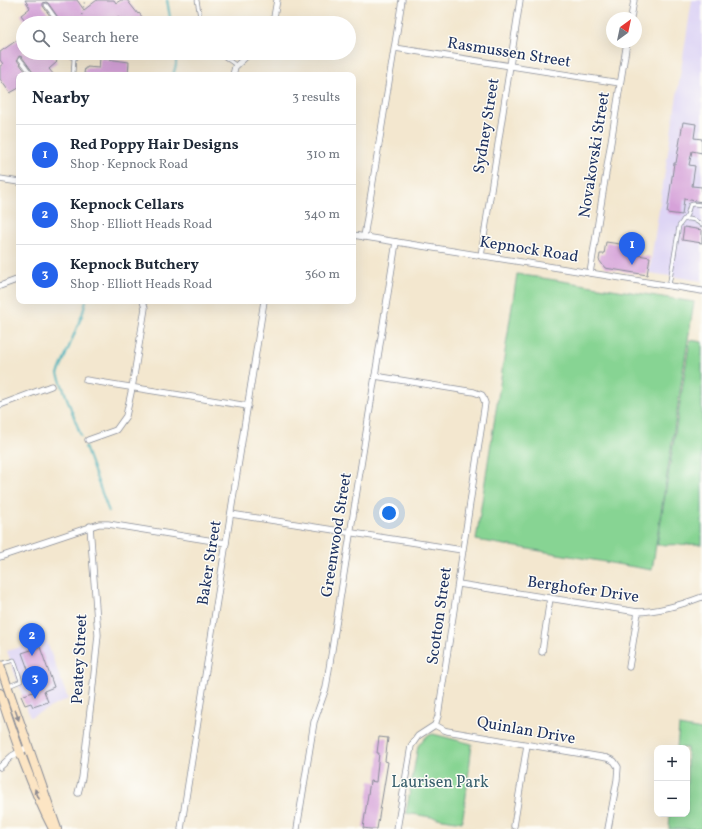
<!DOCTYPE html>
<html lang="en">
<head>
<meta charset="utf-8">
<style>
	:root { --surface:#fff; --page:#f6f6f7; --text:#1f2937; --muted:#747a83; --line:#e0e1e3; --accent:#2563eb }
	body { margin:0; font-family:Vollkorn,serif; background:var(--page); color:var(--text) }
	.controls { position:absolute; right:12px; bottom:12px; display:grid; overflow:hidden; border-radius:8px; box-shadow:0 4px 16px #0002 }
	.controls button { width:36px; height:36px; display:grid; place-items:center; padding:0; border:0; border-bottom:1px solid var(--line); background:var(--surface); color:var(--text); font:20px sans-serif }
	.compass { position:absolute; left:606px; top:12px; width:36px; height:36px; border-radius:50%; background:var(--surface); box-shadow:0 4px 16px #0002; rotate:33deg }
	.you { position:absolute; left:389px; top:513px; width:14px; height:14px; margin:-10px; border:3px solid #fff; border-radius:50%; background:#1a73e8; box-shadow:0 0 0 6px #1a73e833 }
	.badge { display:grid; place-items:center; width:26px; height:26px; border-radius:50%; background:var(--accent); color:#fff; font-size:13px; font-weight:700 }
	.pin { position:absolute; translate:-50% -33px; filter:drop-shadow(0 1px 2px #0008) }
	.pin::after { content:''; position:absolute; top:21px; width:14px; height:12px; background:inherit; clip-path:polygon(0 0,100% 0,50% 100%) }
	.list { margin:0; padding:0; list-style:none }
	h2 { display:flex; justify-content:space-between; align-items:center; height:52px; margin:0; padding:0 16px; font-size:17px }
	h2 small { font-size:13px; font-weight:400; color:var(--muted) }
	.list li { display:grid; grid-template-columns:26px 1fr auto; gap:12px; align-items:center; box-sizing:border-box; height:60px; padding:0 16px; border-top:1px solid var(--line) }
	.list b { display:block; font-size:15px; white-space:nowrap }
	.list p { margin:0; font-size:13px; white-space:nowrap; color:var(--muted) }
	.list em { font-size:13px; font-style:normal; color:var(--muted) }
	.icon { flex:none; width:22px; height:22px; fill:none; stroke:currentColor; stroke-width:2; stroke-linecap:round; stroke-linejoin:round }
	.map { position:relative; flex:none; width:702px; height:829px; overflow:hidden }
	.search { position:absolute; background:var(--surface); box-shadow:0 4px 16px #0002; left:16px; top:16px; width:340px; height:44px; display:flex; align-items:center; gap:10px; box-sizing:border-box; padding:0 14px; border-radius:22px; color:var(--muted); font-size:15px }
	.panel { position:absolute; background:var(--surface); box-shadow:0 4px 16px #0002; left:16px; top:72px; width:340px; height:232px; border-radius:8px }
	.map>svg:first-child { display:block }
	.built { fill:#ded5f5 }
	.green { fill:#87d493; stroke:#518278 }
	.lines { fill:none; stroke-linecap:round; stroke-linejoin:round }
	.stream { stroke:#3fafba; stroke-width:2 }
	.building { fill:#d6a2d9 }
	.lane-casing { stroke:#878b96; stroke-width:4.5 }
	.street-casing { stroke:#878b96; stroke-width:7 }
	.secondary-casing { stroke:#878b96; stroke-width:10 }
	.path { stroke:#878b96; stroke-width:1.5; stroke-dasharray:1 3; stroke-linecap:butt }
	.lane { stroke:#fff; stroke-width:3 }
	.street { stroke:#fff; stroke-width:5.5 }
	.secondary { stroke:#fce5c4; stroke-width:8 }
	.oneway { fill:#8c8a91 }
	.labels { text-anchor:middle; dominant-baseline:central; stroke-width:3; stroke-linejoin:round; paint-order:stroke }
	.street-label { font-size:16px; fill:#1b2f5e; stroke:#fdfcf7 }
	.park-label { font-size:16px; fill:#3b616e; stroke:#fdfcf7 }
</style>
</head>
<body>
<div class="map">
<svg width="702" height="829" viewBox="0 0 702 829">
	<rect width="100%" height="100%" fill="#fdfcf7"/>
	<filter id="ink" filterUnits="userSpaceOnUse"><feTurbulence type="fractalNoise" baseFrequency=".025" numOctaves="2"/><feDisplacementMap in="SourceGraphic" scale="8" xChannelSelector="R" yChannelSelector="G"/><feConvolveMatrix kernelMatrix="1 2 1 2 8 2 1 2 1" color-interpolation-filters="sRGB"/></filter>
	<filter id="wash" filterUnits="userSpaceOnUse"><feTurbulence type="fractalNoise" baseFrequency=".012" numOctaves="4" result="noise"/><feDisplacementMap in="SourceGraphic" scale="16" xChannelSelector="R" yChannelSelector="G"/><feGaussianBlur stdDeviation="0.9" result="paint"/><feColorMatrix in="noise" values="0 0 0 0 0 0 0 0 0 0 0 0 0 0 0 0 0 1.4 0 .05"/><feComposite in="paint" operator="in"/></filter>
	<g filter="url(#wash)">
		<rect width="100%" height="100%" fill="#f3e7cf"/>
		<!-- built -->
		<g class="built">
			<polygon points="692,0 702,0 702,281 649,273"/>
			<polygon points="46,640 68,699 30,717 7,651"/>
		</g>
		<!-- green -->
		<g class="green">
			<polygon points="517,274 694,302 652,570 476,540"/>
			<polygon points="690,340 702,342 702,544 657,545"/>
			<polygon points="679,726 702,730 702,829 669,829 670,814 687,814 687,748 677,748"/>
			<polygon points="433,734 472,744 465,804 462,822 406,813 418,746 427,736"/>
		</g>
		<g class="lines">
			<!-- stream -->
			<g class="stream">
				<polyline points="167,0 171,23"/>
				<polyline points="173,75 176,65 176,53"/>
				<polyline points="81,436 58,374 82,315 86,301"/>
				<polyline points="85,447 109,512"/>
			</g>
		</g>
		<g id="blocks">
			<!-- building -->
			<g class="building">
				<polygon points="25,0 77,0 84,10 97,0 114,0 116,3 121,0 127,0 138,14 139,13 143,18 137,23 119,23 121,20 118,17 111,20 110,23 62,23 48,3 46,2 43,3 43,6 55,23 27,23 21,15 30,8"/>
				<polygon points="20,38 23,42 23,53 51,53 57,62 49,69 54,75 35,75 22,57 19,56 17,60 28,75 19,75 19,88 10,93 0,79 0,66 3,64 0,60 0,52"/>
				<polygon points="100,58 129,62 128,75 86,75 86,74 84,73 85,68 87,68 87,67 99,68"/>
				<polygon points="683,122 696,124 694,138 702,139 702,153 692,151 689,165 695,166 692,186 702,187 702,202 684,199 682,215 667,213 674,163 676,163"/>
				<polygon points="684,227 702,230 702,243 682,240"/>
				<polygon points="606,242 627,245 625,253 650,257 647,275 605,268 599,260 600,254 604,254"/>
				<polygon points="40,647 54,687 44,691 48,702 33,707 31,703 25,705 21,696 36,691 22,653"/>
				<polygon points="379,737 388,738 385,761 388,762 377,829 370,829 363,828 370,781 376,782 379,753 377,753"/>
			</g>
		</g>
	</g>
	<g filter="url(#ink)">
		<use href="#blocks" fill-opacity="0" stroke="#878b96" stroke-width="1"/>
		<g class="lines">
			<!-- lane casing -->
			<g class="lane-casing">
				<g id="lane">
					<polyline points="197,0 201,23"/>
					<polyline points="46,5 59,23"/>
					<polyline points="113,23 118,20"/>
					<path d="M67,53L71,57C75,59 78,57 80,53"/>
					<polyline points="219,53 237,66"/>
					<polyline points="20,59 32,75"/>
					<polyline points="73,75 74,58"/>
					<path d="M683,220C691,217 696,221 702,225"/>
					<polyline points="669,286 679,226 687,215 690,205 693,204 702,205"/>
					<polyline points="0,664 14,660 21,681 9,686"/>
				</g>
			</g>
			<!-- street casing -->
			<g class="street-casing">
				<g id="street">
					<polyline points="631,18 634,0"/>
					<polyline points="273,23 277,0"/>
					<polyline points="395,48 620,83"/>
					<polyline points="233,75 235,67 250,53"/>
					<polyline points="0,179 19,182"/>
					<polyline points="353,235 702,291"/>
					<polyline points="364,237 402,0"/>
					<polyline points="481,256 520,0"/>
					<polyline points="590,273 627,42"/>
					<polyline points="0,286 19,279"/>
					<polyline points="375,376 474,392 482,395 485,403 438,716 435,725 418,736 411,746 397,829"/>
					<polyline points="86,380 248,406"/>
					<polyline points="0,405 51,386"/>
					<polyline points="88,440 116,430 126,416 132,388 145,308 143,301"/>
					<polyline points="231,514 462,550"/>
					<polyline points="0,557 99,524 108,524 226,543"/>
					<path d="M459,584L638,612C661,611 681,605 702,597"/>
					<polyline points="542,652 550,598"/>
					<polyline points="629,667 638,612"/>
					<polyline points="435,725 444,730 447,731 607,758 614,761 618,767 617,780 608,829"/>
					<polyline points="0,767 12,756 28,747"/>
					<polyline points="78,793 82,778 92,694 98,635 90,526"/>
					<polyline points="514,826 527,745"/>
					<polyline points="181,829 264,301"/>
					<polyline points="297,829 314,722 326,688 396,242"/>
				</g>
			</g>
			<!-- secondary casing -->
			<g class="secondary-casing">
				<g id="secondary">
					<polyline points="0,665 57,829"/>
					<path d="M0,693C15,739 31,786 53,829"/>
				</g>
			</g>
			<!-- path -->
			<polyline class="path" points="80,23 85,0"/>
			<!-- lane -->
			<use href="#lane" class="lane"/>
			<!-- street -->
			<use href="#street" class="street"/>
			<!-- secondary -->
			<use href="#secondary" class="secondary"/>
		</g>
		<!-- one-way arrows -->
		<defs><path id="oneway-solid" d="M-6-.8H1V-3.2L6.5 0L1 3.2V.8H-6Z"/></defs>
		<g class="oneway">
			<use href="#oneway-solid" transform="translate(17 715) rotate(71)"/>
			<use href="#oneway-solid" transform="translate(37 794) rotate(-113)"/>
		</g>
	</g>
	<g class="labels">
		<!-- street labels -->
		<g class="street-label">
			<text transform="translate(509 53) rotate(9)">Rasmussen Street</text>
			<text transform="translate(487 126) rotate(-81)">Sydney Street</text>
			<text transform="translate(595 155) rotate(-81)">Novakovski Street</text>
			<text transform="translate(529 250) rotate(9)">Kepnock Road</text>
			<text transform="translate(337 535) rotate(-81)">Greenwood Street</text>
			<text transform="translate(210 563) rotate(-81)">Baker Street</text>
			<text transform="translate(583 590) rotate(8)">Berghofer Drive</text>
			<text transform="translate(440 616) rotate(-82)">Scotton Street</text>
			<text transform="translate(80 659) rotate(-87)">Peatey Street</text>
			<text transform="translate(526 731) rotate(10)">Quinlan Drive</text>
		</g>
		<!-- park labels -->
		<g class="park-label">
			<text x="440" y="783">Laurisen Park</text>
		</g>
	</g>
</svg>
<div class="controls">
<button>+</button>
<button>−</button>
</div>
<svg class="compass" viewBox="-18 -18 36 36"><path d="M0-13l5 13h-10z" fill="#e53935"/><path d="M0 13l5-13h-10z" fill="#747a83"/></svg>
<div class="you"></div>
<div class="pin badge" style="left:632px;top:265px">1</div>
<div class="pin badge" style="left:32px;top:656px">2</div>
<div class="pin badge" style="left:35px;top:699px">3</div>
<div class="search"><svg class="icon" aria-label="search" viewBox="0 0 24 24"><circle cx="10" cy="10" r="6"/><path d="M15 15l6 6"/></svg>Search here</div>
<section class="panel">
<h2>Nearby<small>3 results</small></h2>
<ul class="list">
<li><span class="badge">1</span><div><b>Red Poppy Hair Designs</b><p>Shop · Kepnock Road</p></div><em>310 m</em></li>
<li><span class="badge">2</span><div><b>Kepnock Cellars</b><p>Shop · Elliott Heads Road</p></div><em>340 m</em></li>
<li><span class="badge">3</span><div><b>Kepnock Butchery</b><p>Shop · Elliott Heads Road</p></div><em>360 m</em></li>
</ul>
</section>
</div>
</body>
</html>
